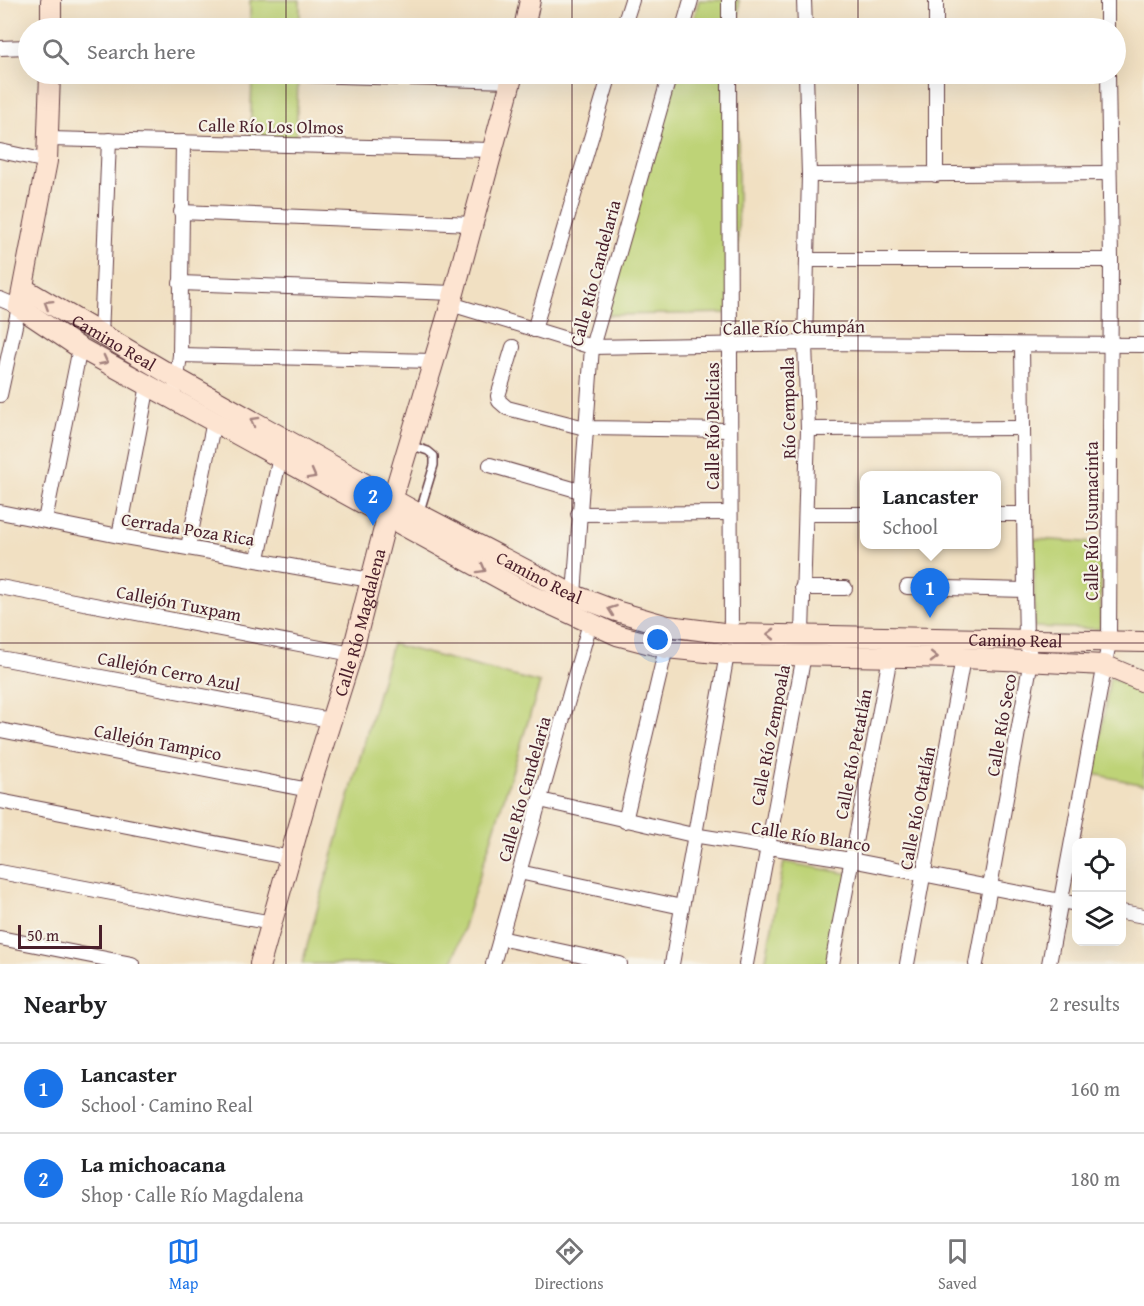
<!DOCTYPE html>
<html lang="en">
<head>
<meta charset="utf-8">
<style>
	:root { --surface:#fff; --page:#f6f6f6; --text:#202124; --muted:#757577; --line:#e0e0e0; --accent:#1a73e8 }
	body { margin:0; font-family:"Gentium Book Plus",serif; background:var(--page); color:var(--text) }
	.controls { position:absolute; right:18px; bottom:18px; display:grid; overflow:hidden; border-radius:12px; box-shadow:0 6px 24px #0002 }
	.controls button { width:54px; height:54px; display:grid; place-items:center; padding:0; border:0; border-bottom:2px solid var(--line); background:var(--surface); color:var(--text); font:30px sans-serif }
	.scale { position:absolute; left:18px; bottom:15px; width:84px; box-sizing:border-box; padding-left:6px; border:3px solid #4a1f2b; border-top:0; font-size:16px; line-height:21px; white-space:nowrap; color:#4a1f2b; -webkit-text-stroke:4px #f7f3e8; paint-order:stroke }
	.you { position:absolute; left:658px; top:640px; width:21px; height:21px; margin:-15px; border:4px solid #fff; border-radius:50%; background:#1a73e8; box-shadow:0 0 0 9px #1a73e833 }
	.badge { display:grid; place-items:center; width:39px; height:39px; border-radius:50%; background:var(--accent); color:#fff; font-size:20px; font-weight:700 }
	.pin { position:absolute; translate:-50% -50px; filter:drop-shadow(0 2px 3px #0008) }
	.pin::after { content:''; position:absolute; top:32px; width:21px; height:18px; background:inherit; clip-path:polygon(0 0,100% 0,50% 100%) }
	.popup { position:absolute; left:860px; top:471px; width:141px; height:78px; box-sizing:border-box; display:grid; place-content:center; border-radius:12px; background:var(--surface); filter:drop-shadow(0 2px 4px #0005); font-size:20px; white-space:nowrap; color:var(--muted) }
	.popup b { font-size:22px; color:var(--text) }
	.popup::after { content:''; position:absolute; left:50%; top:100%; margin-left:-12px; border:12px solid transparent; border-top-color:var(--surface) }
	.list { margin:0; padding:0; list-style:none }
	h2 { display:flex; justify-content:space-between; align-items:center; height:78px; margin:0; padding:0 24px; font-size:26px }
	h2 small { font-size:20px; font-weight:400; color:var(--muted) }
	.list li { display:grid; grid-template-columns:39px 1fr auto; gap:18px; align-items:center; box-sizing:border-box; height:90px; padding:0 24px; border-top:2px solid var(--line) }
	.list b { display:block; font-size:22px; white-space:nowrap }
	.list p { margin:0; font-size:20px; white-space:nowrap; color:var(--muted) }
	.list em { font-size:20px; font-style:normal; color:var(--muted) }
	.icon { flex:none; width:33px; height:33px; fill:none; stroke:currentColor; stroke-width:2; stroke-linecap:round; stroke-linejoin:round }
	.map { position:relative; flex:none; width:1144px; height:964px; overflow:hidden }
	.search { position:absolute; background:var(--surface); box-shadow:0 6px 24px #0002; left:18px; right:18px; top:18px; height:66px; display:flex; align-items:center; gap:15px; box-sizing:border-box; padding:0 21px; border-radius:33px; color:var(--muted); font-size:22px }
	.sheet { height:258px; background:var(--surface) }
	nav { display:flex; justify-content:space-around; align-items:center; box-sizing:border-box; height:84px; border-top:2px solid var(--line); background:var(--surface); font-size:16px; color:var(--muted) }
	nav a { display:grid; justify-items:center; gap:3px }
	nav .on { color:var(--accent) }
	.map>svg:first-child { display:block }
	.green { fill:#bed377; stroke:#847951; stroke-width:1.5 }
	.lines { fill:none; stroke-linecap:round; stroke-linejoin:round }
	.lane-casing { stroke:#633c42; stroke-width:10 }
	.street-casing { stroke:#633c42; stroke-width:16 }
	.secondary-casing { stroke:#633c42; stroke-width:22 }
	.lane { stroke:#fff; stroke-width:7 }
	.street { stroke:#fff; stroke-width:14 }
	.secondary { stroke:#fde4d1; stroke-width:20 }
	.oneway { stroke:#a4827e }
	.grid { fill:none; stroke:#4a1f2b; stroke-width:1.5; stroke-opacity:0.55 }
	.labels { text-anchor:middle; dominant-baseline:central; stroke-width:4.5; stroke-linejoin:round; paint-order:stroke }
	.street-label { font-size:18px; fill:#4a1f2b; stroke:#f7f3e8 }
</style>
</head>
<body>
<div class="map">
<svg width="1144" height="964" viewBox="0 0 1144 964">
	<rect width="100%" height="100%" fill="#f7f3e8"/>
	<filter id="ink" filterUnits="userSpaceOnUse"><feTurbulence type="fractalNoise" baseFrequency=".0167" numOctaves="2"/><feDisplacementMap in="SourceGraphic" scale="12" xChannelSelector="R" yChannelSelector="G"/><feConvolveMatrix kernelMatrix="1 2 1 2 8 2 1 2 1" color-interpolation-filters="sRGB"/></filter>
	<filter id="wash" filterUnits="userSpaceOnUse"><feTurbulence type="fractalNoise" baseFrequency=".008" numOctaves="4" result="noise"/><feDisplacementMap in="SourceGraphic" scale="24" xChannelSelector="R" yChannelSelector="G"/><feGaussianBlur stdDeviation="1.35" result="paint"/><feColorMatrix in="noise" values="0 0 0 0 0 0 0 0 0 0 0 0 0 0 0 0 0 1.4 0 .05"/><feComposite in="paint" operator="in"/></filter>
	<g filter="url(#wash)">
		<rect width="100%" height="100%" fill="#f1e0c2"/>
		<!-- green -->
		<g class="green">
			<rect x="250" y="0" width="50" height="28"/>
			<polygon points="699,0 739,0 739,28 691,28"/>
			<polygon points="677,74 738,74 738,313 605,315"/>
			<polygon points="252,79 298,80 296,142 250,140"/>
			<polygon points="1034,539 1102,543 1100,629 1034,627"/>
			<polygon points="392,644 540,683 452,964 302,964"/>
			<polygon points="1110,677 1144,691 1144,785 1094,774"/>
			<polygon points="784,862 851,874 835,964 765,964"/>
		</g>
	</g>
	<g filter="url(#ink)">
		<g class="lines">
			<!-- lane casing -->
			<g class="lane-casing">
				<polyline id="lane" points="410,445 428,451 434,456 434,465 420,511"/>
			</g>
			<!-- street casing -->
			<g class="street-casing">
				<g id="street">
					<polyline points="729,0 729,28"/>
					<polyline points="804,0 805,28"/>
					<polyline points="1107,0 1107,28"/>
					<polyline points="623,28 632,0"/>
					<polyline points="683,28 691,0"/>
					<polyline points="936,28 936,0"/>
					<polyline points="0,48 28,47"/>
					<polyline points="270,74 511,81"/>
					<polyline points="729,74 731,634"/>
					<polyline points="49,139 492,150"/>
					<polyline points="0,151 47,161"/>
					<polyline points="809,175 1108,173"/>
					<polyline points="936,175 936,74"/>
					<polyline points="181,212 473,224"/>
					<polyline points="808,260 1111,260"/>
					<polyline points="180,283 454,293"/>
					<polyline points="0,299 19,307 0,395"/>
					<polyline points="451,304 592,347 805,343 1144,345"/>
					<polyline points="534,330 610,74"/>
					<polyline points="101,336 109,140"/>
					<polyline points="513,347 498,396 499,401 507,408 585,428 730,430"/>
					<polyline points="180,355 433,361"/>
					<polyline points="176,386 180,355 183,142"/>
					<polyline points="808,429 1023,428"/>
					<polyline points="490,465 580,491"/>
					<polyline points="0,512 119,536 370,580"/>
					<polyline points="578,514 730,513"/>
					<polyline points="807,514 864,514"/>
					<polyline points="996,514 1024,514"/>
					<polyline points="45,520 80,348"/>
					<polyline points="119,536 148,385"/>
					<polyline points="188,547 214,421"/>
					<polyline points="258,558 280,457"/>
					<polyline points="0,587 352,654"/>
					<polyline points="907,587 1025,590"/>
					<polyline points="802,588 845,588"/>
					<polyline points="574,595 592,347 670,74"/>
					<polyline points="802,634 808,429 805,343 809,175 806,74"/>
					<polyline points="0,658 330,720"/>
					<polyline points="0,730 309,790"/>
					<polyline points="540,800 693,835 851,860 1076,904"/>
					<polyline points="0,801 291,858"/>
					<polyline points="625,821 666,648"/>
					<polyline points="0,872 272,923"/>
					<polyline points="519,872 682,907"/>
					<polyline points="1122,912 1144,916"/>
					<polyline points="0,938 132,964"/>
					<polyline points="500,938 620,964"/>
					<polyline points="493,964 590,623"/>
					<polyline points="672,964 727,654"/>
					<polyline points="746,964 804,655"/>
					<polyline points="832,964 890,657"/>
					<polyline points="907,964 963,658"/>
					<polyline points="976,964 1031,660 1026,639 1025,590 1022,346"/>
					<polyline points="1049,964 1109,642 1111,260 1108,74"/>
				</g>
			</g>
			<!-- secondary casing -->
			<g class="secondary-casing">
				<g id="secondary">
					<polyline points="51,28 51,0"/>
					<polyline points="524,28 530,0"/>
					<polyline points="50,74 47,161 19,307 80,348 528,594 617,635 666,648 727,654 963,658 1104,665 1144,682"/>
					<path id="s1" d="M23,288L176,378L419,514L574,595L616,611L668,626L731,634L1144,642"/>
					<path id="s2" d="M260,964L309,790L352,654L387,517L451,304L513,74"/>
				</g>
			</g>
			<!-- lane -->
			<use href="#lane" class="lane"/>
			<!-- street -->
			<use href="#street" class="street"/>
			<!-- secondary -->
			<use href="#secondary" class="secondary"/>
		</g>
		<!-- one-way arrows -->
		<defs><path id="oneway-chevron" d="M-2-3.5L2.5 0L-2 3.5" fill="none" stroke-width="1.6" stroke-linecap="round" stroke-linejoin="round" transform="scale(1.5)"/></defs>
		<g class="oneway">
			<use href="#oneway-chevron" transform="translate(48 304) rotate(-148)"/>
			<use href="#oneway-chevron" transform="translate(104 361) rotate(28)"/>
			<use href="#oneway-chevron" transform="translate(254 421) rotate(-151)"/>
			<use href="#oneway-chevron" transform="translate(312 475) rotate(29)"/>
			<use href="#oneway-chevron" transform="translate(482 569) rotate(29)"/>
			<use href="#oneway-chevron" transform="translate(612 610) rotate(-160)"/>
			<use href="#oneway-chevron" transform="translate(771 634) rotate(-179)"/>
			<use href="#oneway-chevron" transform="translate(934 657) rotate(1)"/>
		</g>
	</g>
	<!-- grid -->
	<path class="grid" d="M286,0V28M572,0V28M858,0V28M286,74V964M572,74V964M858,74V964M0,321H1144M0,643H1144"/>
	<g class="labels">
		<!-- street labels -->
		<g class="street-label">
			<text transform="translate(271 126) rotate(1)">Calle Río Los Olmos</text>
			<text transform="translate(595 273) rotate(-75)">Calle Río Candelaria</text>
			<text transform="translate(794 327) rotate(-1)">Calle Río Chumpán</text>
			<text stroke="none"><textPath href="#s1" startOffset="106">Camino Real</textPath></text>
			<text transform="translate(788 408) rotate(-91)">Río Cempoala</text>
			<text transform="translate(712 426) rotate(-90)">Calle Río Delicias</text>
			<text transform="translate(1091 521) rotate(-90)">Calle Río Usumacinta</text>
			<text transform="translate(188 529) rotate(9)">Cerrada Poza Rica</text>
			<text stroke="none"><textPath href="#s1" startOffset="592">Camino Real</textPath></text>
			<text transform="translate(179 603) rotate(11)">Callejón Tuxpam</text>
			<text stroke="none"><textPath href="#s2" startOffset="356">Calle Río Magdalena</textPath></text>
			<text stroke="none"><textPath href="#s1" startOffset="1078">Camino Real</textPath></text>
			<text transform="translate(169 671) rotate(11)">Callejón Cerro Azul</text>
			<text transform="translate(1001 725) rotate(-80)">Calle Río Seco</text>
			<text transform="translate(770 735) rotate(-79)">Calle Río Zempoala</text>
			<text transform="translate(158 742) rotate(11)">Callejón Tampico</text>
			<text transform="translate(853 754) rotate(-79)">Calle Río Petatlán</text>
			<text transform="translate(524 789) rotate(-74)">Calle Río Candelaria</text>
			<text transform="translate(917 808) rotate(-79)">Calle Río Otatlán</text>
			<text transform="translate(811 836) rotate(9)">Calle Río Blanco</text>
		</g>
	</g>
</svg>
<div class="controls">
<button><svg class="icon" aria-label="locate" viewBox="0 0 24 24"><circle cx="12" cy="12" r="6"/><path d="M12 2v4M12 18v4M2 12h4M18 12h4"/></svg></button>
<button><svg class="icon" aria-label="layers" viewBox="0 0 24 24"><path d="M12 4l9 5-9 5-9-5zM3 14l9 5 9-5"/></svg></button>
</div>
<div class="scale">50 m</div>
<div class="you"></div>
<div class="pin badge" style="left:930px;top:618px">1</div>
<div class="popup"><b>Lancaster</b>School</div>
<div class="pin badge" style="left:373px;top:526px">2</div>
<div class="search"><svg class="icon" aria-label="search" viewBox="0 0 24 24"><circle cx="10" cy="10" r="6"/><path d="M15 15l6 6"/></svg>Search here</div>
</div>
<section class="sheet">
<h2>Nearby<small>2 results</small></h2>
<ul class="list">
<li><span class="badge">1</span><div><b>Lancaster</b><p>School · Camino Real</p></div><em>160 m</em></li>
<li><span class="badge">2</span><div><b>La michoacana</b><p>Shop · Calle Río Magdalena</p></div><em>180 m</em></li>
</ul>
</section>
<nav>
<a class="on"><svg class="icon" aria-label="map" viewBox="0 0 24 24"><path d="M3 6l6-2 6 2 6-2v14l-6 2-6-2-6 2zM9 4v14M15 6v14"/></svg>Map</a>
<a><svg class="icon" aria-label="directions" viewBox="0 0 24 24"><path d="M12 3l9 9-9 9-9-9zM9 14v-3h6M13 9l2 2-2 2"/></svg>Directions</a>
<a><svg class="icon" aria-label="saved" viewBox="0 0 24 24"><path d="M7 4h10v16l-5-4-5 4z"/></svg>Saved</a>
</nav>
</body>
</html>
